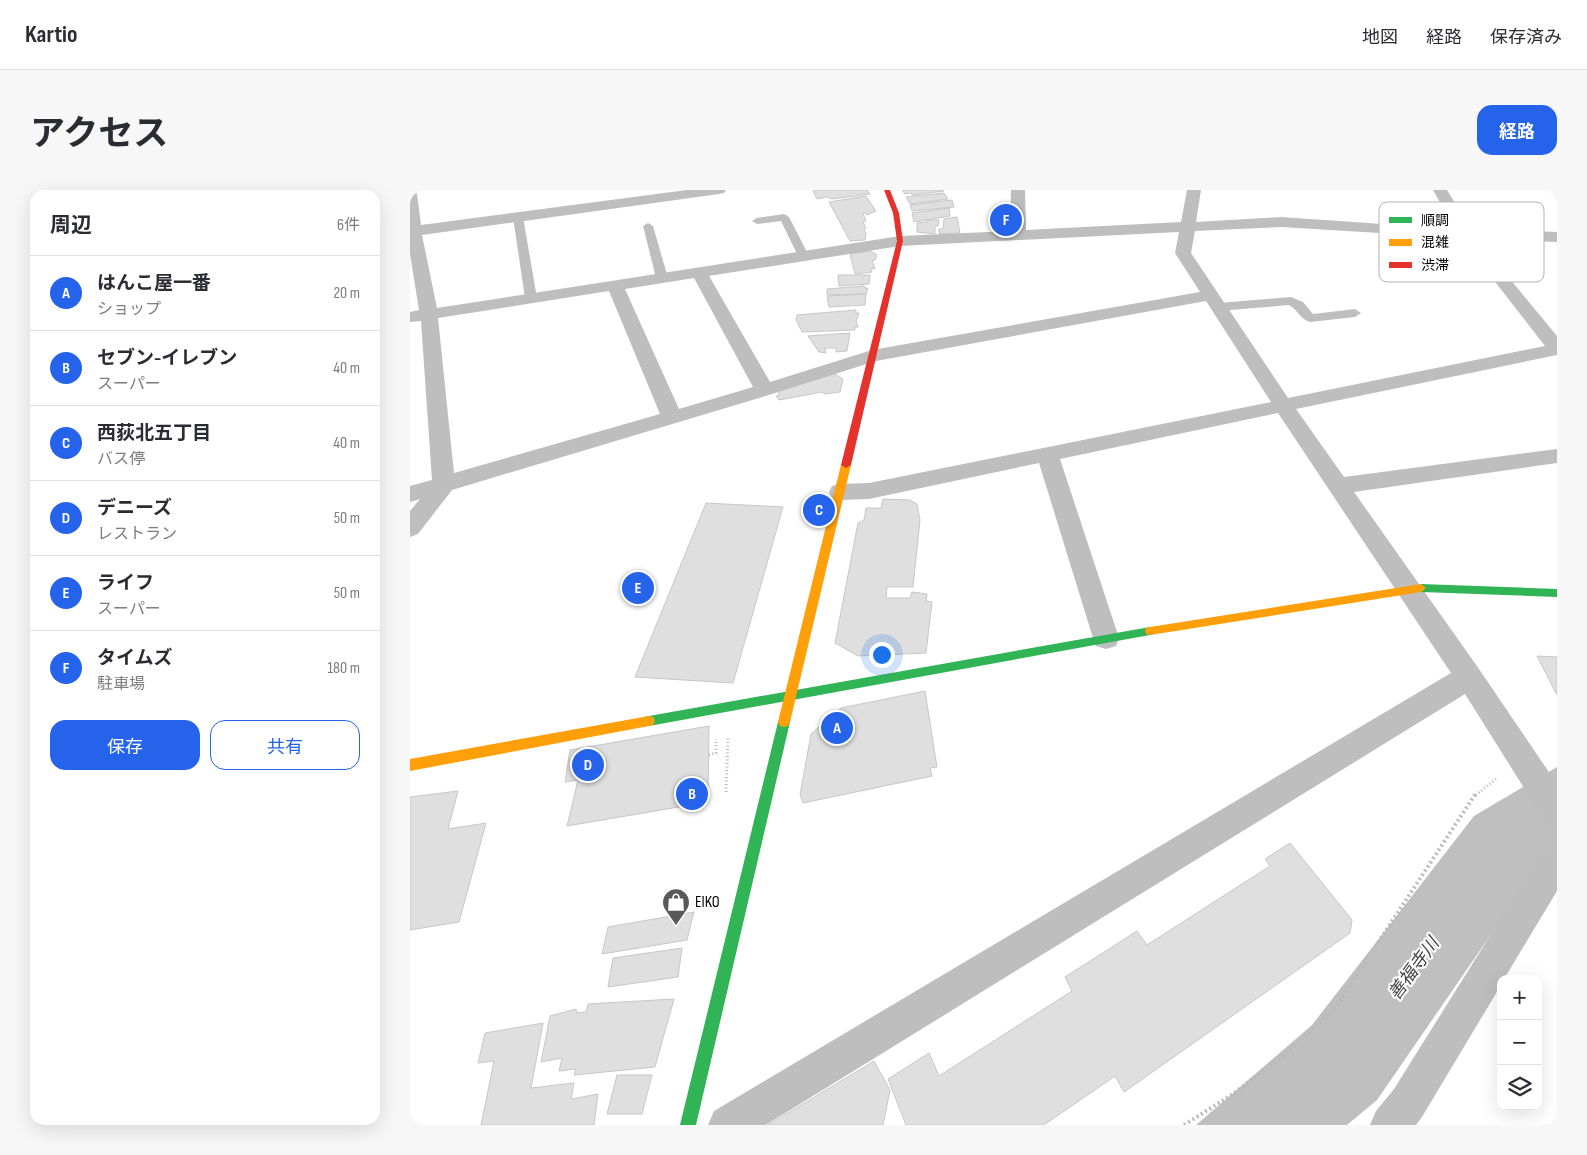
<!DOCTYPE html>
<html lang="ja">
<head>
<meta charset="utf-8">
<style>
	:root { --surface:#fff; --page:#f7f7f7; --text:#2b2b33; --muted:#7c7c81; --line:#e1e1e2; --accent:#2563eb }
	body { margin:0; font-family:"Sofia Sans Condensed","Noto Sans JP",sans-serif; background:var(--page); color:var(--text) }
	.controls { position:absolute; right:15px; bottom:15px; display:grid; overflow:hidden; border-radius:10px; box-shadow:0 5px 20px #0002 }
	.controls button { width:45px; height:45px; display:grid; place-items:center; padding:0; border:0; border-bottom:1px solid var(--line); background:var(--surface); color:var(--text); font:25px sans-serif }
	.you { position:absolute; left:471px; top:464px; width:18px; height:18px; margin:-12px; border:4px solid #fff; border-radius:50%; background:#1a73e8; box-shadow:0 0 0 8px #1a73e833 }
	.badge { display:grid; place-items:center; width:32px; height:32px; border-radius:50%; background:var(--accent); color:#fff; font-size:16px; font-weight:700 }
	.pin { position:absolute; translate:-50% -50%; border:2px solid #fff; box-shadow:0 1px 5px #0006 }
	.list { margin:0; padding:0; list-style:none }
	h2 { display:flex; justify-content:space-between; align-items:center; height:65px; margin:0; padding:0 20px; font-size:21px }
	h2 small { font-size:16px; font-weight:400; color:var(--muted) }
	.list li { display:grid; grid-template-columns:32px 1fr auto; gap:15px; align-items:center; box-sizing:border-box; height:75px; padding:0 20px; border-top:1px solid var(--line) }
	.list b { display:block; font-size:19px; white-space:nowrap }
	.list p { margin:0; font-size:16px; white-space:nowrap; color:var(--muted) }
	.list em { font-size:16px; font-style:normal; color:var(--muted) }
	.actions { display:flex; gap:10px; padding:15px 20px }
	.actions a { flex:1; padding:11px 0; border:1px solid var(--accent); border-radius:15px; text-align:center; font-size:18px; color:var(--accent) }
	.actions .main { background:var(--accent); color:#fff }
	.icon { flex:none; width:28px; height:28px; fill:none; stroke:currentColor; stroke-width:2; stroke-linecap:round; stroke-linejoin:round }
	.map { position:relative; flex:none; width:1147px; height:935px; overflow:hidden; border-radius:15px }
	header { display:flex; align-items:center; gap:30px; box-sizing:border-box; height:70px; padding:0 25px; background:var(--surface); border-bottom:1px solid var(--line) }
	header strong { font-size:24px }
	nav { display:flex; gap:28px; margin-inline-start:auto; font-size:18px }
	.intro { display:flex; align-items:center; justify-content:space-between; box-sizing:border-box; height:120px; padding:0 30px }
	h1 { margin:0; font-size:35px }
	.button { padding:12px 22px; border-radius:15px; background:var(--accent); color:#fff; font-size:18px; font-weight:700 }
	main { display:flex; gap:30px; padding:0 30px }
	aside { flex:1; background:var(--surface); border-radius:15px; box-shadow:0 5px 20px #0002 }
	.map>svg:first-child { display:block }
	.water { fill:#bfbfbf }
	.building { fill:#dfdfdf; stroke:#c7c7c7 }
	.lines { fill:none; stroke-linecap:round; stroke-linejoin:round }
	.path-far1 { stroke:#b9b9b9; stroke-width:3; stroke-dasharray:1 2.5; stroke-linecap:butt }
	.path { stroke:#b9b9b9; stroke-width:4; stroke-dasharray:2 3; stroke-linecap:butt }
	.lane { fill:#bebebe; fill-rule:evenodd }
	.street { fill:#bebebe; fill-rule:evenodd }
	.fast { fill:#30b455; fill-rule:evenodd }
	.slow { fill:#ff9f0a; fill-rule:evenodd }
	.jam { fill:#e5322d; fill-rule:evenodd }
	.labels { text-anchor:middle; dominant-baseline:central; stroke-width:4; stroke-linejoin:round; paint-order:stroke }
	.near-poi-label { font-size:16px; fill:#000; stroke:#fff; text-anchor:start }
	.near-water-label { font-size:18px; font-style:italic; fill:#444; stroke:#fff }
	.key { fill:#fff; stroke:#b2b2b2; stroke-width:1 }
	.key-label { font-size:14px; fill:#000 }
</style>
</head>
<body>
<header>
<strong>Kartio</strong>
<nav><a>地図</a><a>経路</a><a>保存済み</a></nav>
</header>
<div class="intro"><h1>アクセス</h1><a class="button">経路</a></div>
<main>
<aside>
<h2>周辺<small>6件</small></h2>
<ul class="list">
<li><span class="badge">A</span><div><b>はんこ屋一番</b><p>ショップ</p></div><em>20 m</em></li>
<li><span class="badge">B</span><div><b>セブン-イレブン</b><p>スーパー</p></div><em>40 m</em></li>
<li><span class="badge">C</span><div><b>西荻北五丁目</b><p>バス停</p></div><em>40 m</em></li>
<li><span class="badge">D</span><div><b>デニーズ</b><p>レストラン</p></div><em>50 m</em></li>
<li><span class="badge">E</span><div><b>ライフ</b><p>スーパー</p></div><em>50 m</em></li>
<li><span class="badge">F</span><div><b>タイムズ</b><p>駐車場</p></div><em>180 m</em></li>
</ul>
<div class="actions"><a class="main">保存</a><a>共有</a></div>
</aside>
<div class="map">
<svg width="1147" height="935" viewBox="0 0 1147 935">
	<rect width="100%" height="100%" fill="#fff"/>
	<!-- water -->
	<polygon class="water" points="1147,577 1147,667 1124,682 967,910 937,935 786,935 902,835 1064,626"/>
	<!-- building -->
	<g class="building">
		<polygon points="405,0 457,0 460,4 422,9 417,7 407,9 403,1"/>
		<polygon points="492,0 533,0 534,1 502,5 501,3 495,4"/>
		<polygon points="534,3 538,9 500,14 496,7"/>
		<polygon points="456,6 466,21 457,25 456,23 453,23 456,31 453,32 456,38 454,40 456,43 455,50 440,51 419,12"/>
		<polygon points="542,10 544,17 502,21 500,15"/>
		<polygon points="539,18 540,26 504,32 502,23"/>
		<polygon points="547,27 550,43 529,44 529,39 533,39 534,29"/>
		<polygon points="517,30 529,30 528,36 525,36 525,44 507,42 507,33 517,32"/>
		<polygon points="460,61 467,65 465,70 462,71 465,79 460,79 462,82 445,84 440,64"/>
		<polygon points="428,85 460,85 459,94 429,96"/>
		<polygon points="454,96 455,98 458,98 456,104 417,105 417,99"/>
		<polygon points="456,104 455,115 419,117 417,106"/>
		<polygon points="446,120 446,123 449,123 446,131 448,137 445,137 445,140 392,142 386,130 387,125"/>
		<polygon points="440,143 437,161 426,162 426,158 415,158 416,163 409,162 398,146"/>
		<polygon points="423,183 433,189 430,202 415,204 412,202 369,210 366,206 370,205 367,201"/>
		<polygon points="473,309 500,310 507,314 510,330 503,397 477,397 476,408 500,408 502,402 517,404 516,411 522,412 516,463 448,466 425,453 448,333 454,330 456,318 471,318"/>
		<polygon points="296,313 373,317 323,493 225,487"/>
		<polygon points="1127,466 1147,467 1147,505"/>
		<polygon points="515,501 527,577 520,578 522,586 393,613 390,605 401,544 431,518"/>
		<polygon points="299,536 298,612 157,636 168,590 155,592 160,560"/>
		<polygon points="48,601 38,639 76,633 49,732 0,740 0,607"/>
		<polygon points="880,653 942,730 940,743 714,902 705,886 634,935 496,935 478,889 519,863 529,886 662,801 655,787 727,741 737,755 860,676 855,669"/>
		<polygon points="284,722 277,750 192,764 198,737"/>
		<polygon points="272,758 268,787 198,797 203,768"/>
		<polygon points="264,809 245,877 164,885 166,879 149,881 152,868 131,872 140,826 166,819 167,823 176,822 178,814"/>
		<polygon points="133,833 121,898 164,893 161,909 188,904 184,935 71,935 84,871 68,873 75,843"/>
		<polygon points="464,871 480,900 473,935 358,935"/>
		<polygon points="207,885 242,885 232,924 197,924"/>
	</g>
	<g class="lines">
		<!-- path-far1 -->
		<g class="path-far1">
			<polyline points="299,565 306,563 306,549"/>
			<polyline points="316,602 318,547"/>
			<polyline points="1066,605 1087,588"/>
		</g>
		<!-- path -->
		<polyline class="path" points="774,935 823,904 879,861 926,817 1066,603"/>
		<!-- lane -->
		<g class="lane">
			<polygon points="108,24 113,27 127,108 121,112 115,108 103,27"/>
			<polygon points="374,24 379,27 399,66 397,68 389,68 371,31 347,34 342,31 347,28"/>
			<polygon points="238,33 243,36 258,88 256,90 248,90 246,88 233,36"/>
			<path d="M881,107L893,112L903,124L945,119L951,123L945,127L900,132C891,130 887,119 879,115L809,121L803,117L809,113Z"/>
		</g>
		<!-- street -->
		<g class="street">
			<path d="M0,0L5,1L7,4L11,35L277,0H316L314,3L309,4L12,45L27,118L490,46L600,41L601,0H615L616,40L771,32L777,0H791L786,32L871,27L1045,39L1023,0H1037L1061,39L1147,42V52L1067,49L1147,146V165L886,219L934,287L1147,259V273L944,302L1069,479L1147,594V637L1136,633L1055,504L356,935H298L304,921L1041,483L868,223L650,269L709,448L706,456L696,459L686,456L683,448L629,273L459,309L430,310L422,308L419,302L422,296L430,294L459,293L861,212L796,111L466,171L362,204L42,300L8,344L0,347V321L10,309L0,312V296L22,290L11,131L0,132V122L9,120L0,64ZM871,37L1051,48L1135,156L878,208L781,63L785,41ZM769,42L765,63L790,102L462,160L360,192L299,86L490,56ZM284,88L343,197L269,219L215,99ZM199,101L250,224L44,283L28,128Z"/>
			<polygon points="1147,657 1147,701 1094,789 1091,789 1091,795 1012,927 1006,935 960,935 966,921 984,899 1130,666"/>
		</g>
		<!-- fast -->
		<g class="fast">
			<polygon points="1011,394 1147,399 1147,407 1011,402 1006,398"/>
			<polygon points="740,437 744,438 745,441 744,444 740,445 239,536 235,535 233,531 235,527 239,526"/>
			<polygon points="374,527 378,528 380,532 286,935 270,935 368,532 370,528"/>
		</g>
		<!-- slow -->
		<g class="slow">
			<polygon points="436,272 441,275 380,532 378,536 374,537 370,536 368,532 431,275"/>
			<polygon points="1011,394 1016,398 1011,402 740,445 736,444 735,441 736,438 740,437"/>
			<polygon points="239,526 243,527 245,531 243,535 239,536 0,581 0,569"/>
		</g>
		<!-- jam -->
		<polygon class="jam" points="474,0 480,0 489,23 493,51 441,275 436,278 431,275 487,51 483,23"/>
	</g>
	<!-- icons -->
	<defs>
		<g id="shop-pin" transform="scale(1.4375)"><path d="M0 17L-7.5 6A9.5 9.5 0 1 1 7.5 6Z" fill="#595959" stroke="#fff"/><path d="M-5-2.5h2.3a2.7 3.5 0 0 1 5.4 0H5L5.5 6h-11ZM-1.5-2.5h3a1.5 2.3 0 0 0-3 0Z" fill="#fff"/></g>
	</defs>
	<g fill-rule="evenodd">
		<use href="#shop-pin" x="266" y="712"/>
	</g>
	<g class="labels">
		<!-- near-poi labels -->
		<g class="near-poi-label">
			<text x="285" y="712">EIKO</text>
		</g>
		<!-- near-water labels -->
		<g class="near-water-label">
			<text transform="translate(1004 779) rotate(-54)">善福寺川</text>
		</g>
	</g>
	<!-- legend -->
	<rect x="969" y="12" width="165" height="80" rx="8" class="key"/>
	<rect x="979" y="27" width="23" height="6" fill="#30b455"/>
	<rect x="979" y="49" width="23" height="7" fill="#ff9f0a"/>
	<rect x="979" y="72" width="23" height="6" fill="#e5322d"/>
	<g class="key-label">
		<text x="1011" y="35">順調</text>
		<text x="1011" y="57">混雑</text>
		<text x="1011" y="80">渋滞</text>
	</g>
</svg>
<div class="controls">
<button>+</button>
<button>−</button>
<button><svg class="icon" aria-label="layers" viewBox="0 0 24 24"><path d="M12 4l9 5-9 5-9-5zM3 14l9 5 9-5"/></svg></button>
</div>
<div class="you"></div>
<div class="pin badge" style="left:427px;top:538px">A</div>
<div class="pin badge" style="left:282px;top:604px">B</div>
<div class="pin badge" style="left:409px;top:320px">C</div>
<div class="pin badge" style="left:178px;top:575px">D</div>
<div class="pin badge" style="left:228px;top:398px">E</div>
<div class="pin badge" style="left:596px;top:30px">F</div>
</div>
</main>
</body>
</html>
